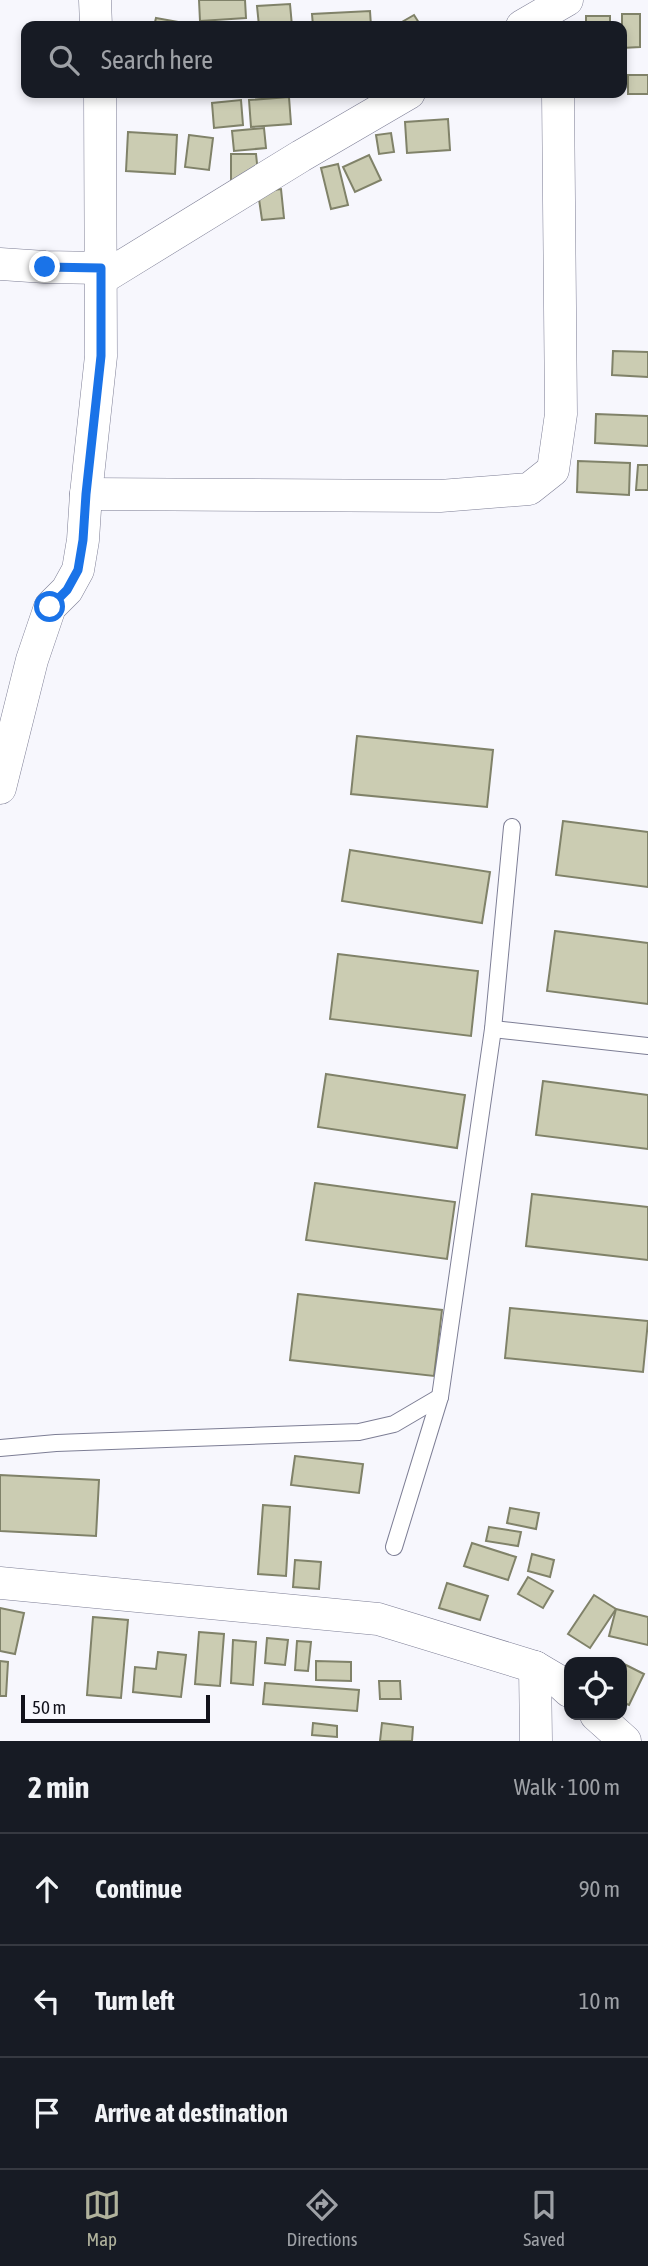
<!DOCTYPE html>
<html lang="en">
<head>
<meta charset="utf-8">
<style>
	:root { --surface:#171b24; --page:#242831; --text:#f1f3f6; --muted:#9ea1a6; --line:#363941; --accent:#b0b29c }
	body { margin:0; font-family:"Asap Condensed",sans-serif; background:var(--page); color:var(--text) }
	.controls { position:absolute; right:21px; bottom:21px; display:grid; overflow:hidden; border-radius:14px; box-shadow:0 4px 10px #0003 }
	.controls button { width:63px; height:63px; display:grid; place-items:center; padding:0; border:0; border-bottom:2px solid var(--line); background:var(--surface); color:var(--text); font:35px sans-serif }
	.scale { position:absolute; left:21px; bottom:18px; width:189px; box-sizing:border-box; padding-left:7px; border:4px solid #12121b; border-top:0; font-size:19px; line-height:24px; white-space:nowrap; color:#12121b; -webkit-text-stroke:5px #f7f7fd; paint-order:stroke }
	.stop { position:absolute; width:21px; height:21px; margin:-16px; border:5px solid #1a73e8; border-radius:50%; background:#fff }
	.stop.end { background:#1a73e8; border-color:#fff; box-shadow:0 2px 7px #0008 }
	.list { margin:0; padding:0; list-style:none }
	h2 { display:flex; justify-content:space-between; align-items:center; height:91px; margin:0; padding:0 28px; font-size:30px }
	h2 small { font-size:23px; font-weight:400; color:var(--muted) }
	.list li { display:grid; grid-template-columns:46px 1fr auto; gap:21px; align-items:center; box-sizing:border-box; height:112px; padding:0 28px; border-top:2px solid var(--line) }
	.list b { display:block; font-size:26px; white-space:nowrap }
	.list em { font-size:23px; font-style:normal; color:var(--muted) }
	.icon { flex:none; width:38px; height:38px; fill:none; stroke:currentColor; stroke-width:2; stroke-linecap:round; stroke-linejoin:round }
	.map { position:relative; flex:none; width:648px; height:1741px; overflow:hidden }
	.search { position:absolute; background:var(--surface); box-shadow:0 4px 10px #0003; left:21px; right:21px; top:21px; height:77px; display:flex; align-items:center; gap:18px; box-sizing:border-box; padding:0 24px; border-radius:14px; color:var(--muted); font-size:26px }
	.sheet { height:427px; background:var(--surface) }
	nav { display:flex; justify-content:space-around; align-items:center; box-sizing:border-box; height:98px; border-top:2px solid var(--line); background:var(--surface); font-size:19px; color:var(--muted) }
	nav a { display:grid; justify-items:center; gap:4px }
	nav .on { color:var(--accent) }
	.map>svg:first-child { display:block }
	.building { fill:#cbccb2; stroke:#808269; stroke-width:2 }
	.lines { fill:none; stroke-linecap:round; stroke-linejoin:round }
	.lane-casing { stroke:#7d7e95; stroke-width:18 }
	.street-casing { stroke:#7d7e95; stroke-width:33 }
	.lane { stroke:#fff; stroke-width:16 }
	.street { stroke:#fff; stroke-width:32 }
	.route { stroke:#1a73e8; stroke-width:9 }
</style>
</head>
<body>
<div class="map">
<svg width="648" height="1741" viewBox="0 0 648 1741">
	<rect width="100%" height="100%" fill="#f7f7fd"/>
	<!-- building -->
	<g class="building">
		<polygon points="199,0 245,0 246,18 200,21"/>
		<polygon points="290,4 292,26 259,26 257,6"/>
		<polygon points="370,11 371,26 313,26 312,14"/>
		<polygon points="622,14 640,14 640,47 622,48"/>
		<polygon points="414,15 421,26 395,26"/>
		<rect x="586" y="16" width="24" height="10"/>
		<polygon points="156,18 184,23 183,26 154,26"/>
		<rect x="443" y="23" width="36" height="3"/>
		<rect x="628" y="75" width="20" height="19"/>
		<polygon points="289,97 291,124 251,127 249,100"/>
		<polygon points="241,100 243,125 214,128 212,103"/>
		<polygon points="448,119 450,150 407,153 405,122"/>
		<polygon points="264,128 266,148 234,151 232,131"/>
		<polygon points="128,132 177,135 175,174 126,171"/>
		<polygon points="391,133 394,152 379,154 376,135"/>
		<polygon points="189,135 213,138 209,170 185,167"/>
		<polygon points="231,154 256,154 258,173 231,188"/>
		<polygon points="369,155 381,180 355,192 343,167"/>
		<polygon points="338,164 348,205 331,209 321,168"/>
		<polygon points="281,189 284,218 262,220 258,192"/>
		<polygon points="613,351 648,352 648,377 612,375"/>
		<polygon points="596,414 648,416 648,446 595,443"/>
		<polygon points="578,461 630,463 629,495 577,492"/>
		<polygon points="638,465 648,465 648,490 636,490"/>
		<polygon points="357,736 493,750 487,807 351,794"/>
		<polygon points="563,821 648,832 648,887 556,875"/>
		<polygon points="350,850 490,872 482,923 342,901"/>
		<polygon points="555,931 648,943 648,1004 547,991"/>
		<polygon points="338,954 478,971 471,1036 330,1019"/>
		<polygon points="326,1074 465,1095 457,1148 318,1127"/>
		<polygon points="543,1081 648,1095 648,1149 536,1135"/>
		<polygon points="315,1183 455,1202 447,1259 306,1240"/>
		<polygon points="532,1194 648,1207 648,1260 526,1246"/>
		<polygon points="298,1294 442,1310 434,1376 290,1360"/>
		<polygon points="510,1308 648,1321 643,1372 505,1358"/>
		<polygon points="295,1456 363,1464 359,1493 291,1485"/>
		<polygon points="0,1475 99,1480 96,1536 0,1531"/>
		<polygon points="263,1505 290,1507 286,1576 258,1574"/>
		<polygon points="510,1508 539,1513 536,1529 507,1523"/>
		<polygon points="489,1527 521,1532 518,1546 486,1541"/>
		<polygon points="472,1543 516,1557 508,1580 464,1566"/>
		<polygon points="532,1554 554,1560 550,1577 528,1571"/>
		<polygon points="295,1560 321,1562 319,1589 293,1587"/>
		<polygon points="528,1577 553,1591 543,1608 518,1594"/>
		<polygon points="447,1583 488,1596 480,1620 439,1608"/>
		<polygon points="594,1595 616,1609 590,1648 568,1634"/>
		<polygon points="0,1608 24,1613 15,1654 0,1651"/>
		<polygon points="616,1609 648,1617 648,1645 609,1636"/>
		<polygon points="93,1617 128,1620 121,1698 87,1695"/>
		<polygon points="199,1632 224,1634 220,1686 195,1684"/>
		<polygon points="267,1638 288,1640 285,1665 265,1663"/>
		<polygon points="233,1640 256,1642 253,1685 231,1683"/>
		<polygon points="297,1641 311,1642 308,1671 295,1670"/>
		<polygon points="158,1652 186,1655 181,1697 133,1692 135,1667 156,1669"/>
		<polygon points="0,1661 8,1662 6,1696 0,1696"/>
		<polygon points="316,1661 351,1662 351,1681 316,1680"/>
		<polygon points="624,1664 644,1674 629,1705 622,1702 622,1669"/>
		<polygon points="379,1681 400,1681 401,1699 380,1699"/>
		<polygon points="265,1683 359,1690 357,1711 263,1704"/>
		<polygon points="313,1723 337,1726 337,1737 312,1735"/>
		<polygon points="382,1723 413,1727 412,1741 380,1741"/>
	</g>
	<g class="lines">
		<!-- lane casing -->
		<g class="lane-casing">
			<g id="lane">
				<polyline points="493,1029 648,1046"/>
				<polyline points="0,1448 56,1443 359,1432 394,1424 440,1397"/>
				<polyline points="394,1547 440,1397 493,1029 512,827"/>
			</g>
		</g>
		<!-- street casing -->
		<g class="street-casing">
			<g id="street">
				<polyline points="95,0 96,26"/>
				<polyline points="522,26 567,0"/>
				<polyline points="0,264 45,267 101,268"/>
				<polyline points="101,279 301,156 409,93"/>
				<polyline points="86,494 440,496 529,489 553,470 561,414 558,93"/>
				<polyline points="0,788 32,660 50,607 67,590 78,570 83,540 86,494 101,356 100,93"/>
				<polyline points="0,1583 378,1619 535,1667 557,1680 569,1691"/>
				<polyline points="535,1667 536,1741"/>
				<polyline points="596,1715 625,1741"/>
			</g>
		</g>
		<!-- lane -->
		<use href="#lane" class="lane"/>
		<!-- street -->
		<use href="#street" class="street"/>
	</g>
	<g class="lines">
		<!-- route -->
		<polyline class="route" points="45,267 101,268 101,356 86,494 83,540 78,570 67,590 50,607"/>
	</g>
</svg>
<div class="controls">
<button><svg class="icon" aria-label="locate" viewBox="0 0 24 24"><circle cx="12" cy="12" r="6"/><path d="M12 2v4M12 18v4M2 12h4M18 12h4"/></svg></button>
</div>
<div class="scale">50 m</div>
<div class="stop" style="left:50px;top:607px"></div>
<div class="stop end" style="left:45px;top:267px"></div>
<div class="search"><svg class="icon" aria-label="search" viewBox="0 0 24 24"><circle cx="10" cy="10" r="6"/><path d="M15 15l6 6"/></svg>Search here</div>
</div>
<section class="sheet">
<h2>2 min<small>Walk · 100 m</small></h2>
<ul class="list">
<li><svg class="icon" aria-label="ahead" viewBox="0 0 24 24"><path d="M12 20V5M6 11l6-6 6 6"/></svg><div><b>Continue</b></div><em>90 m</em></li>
<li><svg class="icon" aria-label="left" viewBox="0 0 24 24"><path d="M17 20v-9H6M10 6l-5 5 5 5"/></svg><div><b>Turn left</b></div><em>10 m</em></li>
<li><svg class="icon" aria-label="arrive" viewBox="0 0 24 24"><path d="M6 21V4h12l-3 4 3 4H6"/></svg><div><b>Arrive at destination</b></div></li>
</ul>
</section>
<nav>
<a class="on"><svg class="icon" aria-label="map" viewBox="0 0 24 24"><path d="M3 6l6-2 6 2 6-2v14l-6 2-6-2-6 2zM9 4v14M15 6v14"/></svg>Map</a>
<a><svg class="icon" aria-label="directions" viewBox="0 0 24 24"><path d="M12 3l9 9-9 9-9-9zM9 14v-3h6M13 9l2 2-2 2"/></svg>Directions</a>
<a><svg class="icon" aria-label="saved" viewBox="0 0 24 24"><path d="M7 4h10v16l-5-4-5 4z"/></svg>Saved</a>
</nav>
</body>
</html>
